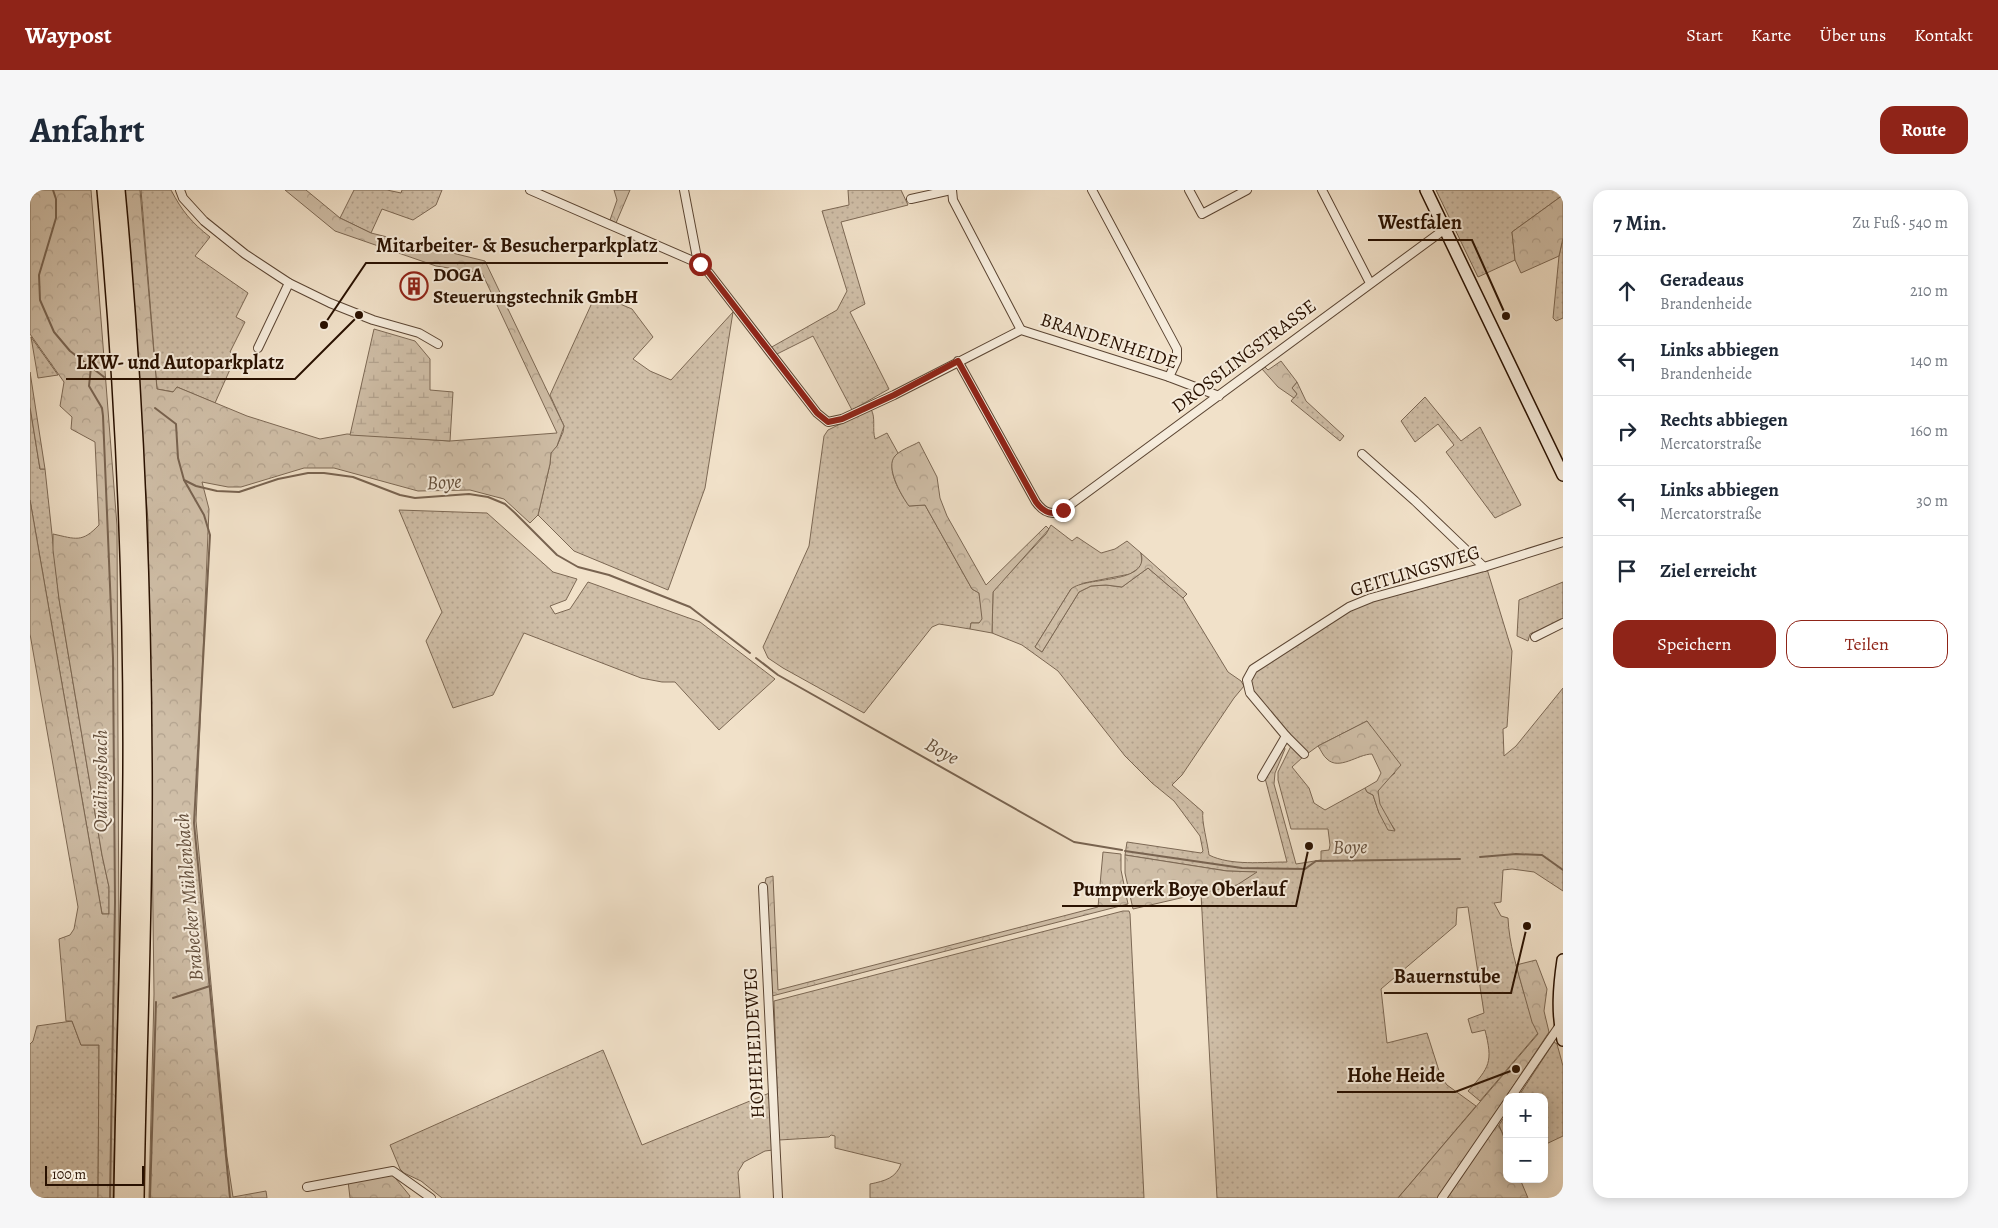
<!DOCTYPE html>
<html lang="de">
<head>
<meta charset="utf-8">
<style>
	:root { --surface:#fff; --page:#f6f6f7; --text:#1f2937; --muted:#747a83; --line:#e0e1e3; --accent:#8f2418 }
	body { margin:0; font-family:Alegreya,serif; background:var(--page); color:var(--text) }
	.controls { position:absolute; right:15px; bottom:15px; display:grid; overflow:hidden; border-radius:10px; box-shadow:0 2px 12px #0003 }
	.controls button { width:45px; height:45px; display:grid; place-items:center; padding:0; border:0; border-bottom:1px solid var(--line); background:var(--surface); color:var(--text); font:25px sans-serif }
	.scale { position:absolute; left:15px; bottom:12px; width:99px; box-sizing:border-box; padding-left:5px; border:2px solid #291101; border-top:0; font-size:14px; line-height:18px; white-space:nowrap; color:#291101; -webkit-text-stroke:4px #f6ecdc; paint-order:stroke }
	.stop { position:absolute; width:15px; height:15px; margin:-11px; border:4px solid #8f2418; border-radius:50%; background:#fff }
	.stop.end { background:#8f2418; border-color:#fff; box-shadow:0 1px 5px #0008 }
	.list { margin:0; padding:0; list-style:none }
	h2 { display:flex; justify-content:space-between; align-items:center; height:65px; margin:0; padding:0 20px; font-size:21px }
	h2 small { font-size:16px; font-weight:400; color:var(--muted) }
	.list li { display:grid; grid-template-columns:32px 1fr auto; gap:15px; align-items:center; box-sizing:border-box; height:70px; padding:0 20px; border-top:1px solid var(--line) }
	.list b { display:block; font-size:19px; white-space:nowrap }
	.list p { margin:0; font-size:16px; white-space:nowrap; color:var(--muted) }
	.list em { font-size:16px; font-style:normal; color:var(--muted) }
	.actions { display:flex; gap:10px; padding:15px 20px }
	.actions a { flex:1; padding:11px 0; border:1px solid var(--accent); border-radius:15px; text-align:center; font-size:18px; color:var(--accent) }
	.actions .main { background:var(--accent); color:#fff }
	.icon { flex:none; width:28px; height:28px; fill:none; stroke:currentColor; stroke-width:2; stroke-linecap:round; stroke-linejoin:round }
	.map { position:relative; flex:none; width:1533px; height:1008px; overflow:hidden; border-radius:15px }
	header { display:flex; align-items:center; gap:30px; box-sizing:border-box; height:70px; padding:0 25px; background:var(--accent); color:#fff }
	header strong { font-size:24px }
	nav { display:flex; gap:28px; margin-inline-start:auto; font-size:18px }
	.intro { display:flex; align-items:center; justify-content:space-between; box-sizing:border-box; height:120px; padding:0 30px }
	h1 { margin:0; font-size:35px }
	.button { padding:12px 22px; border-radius:15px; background:var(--accent); color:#fff; font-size:18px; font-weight:700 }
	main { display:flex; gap:30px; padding:0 30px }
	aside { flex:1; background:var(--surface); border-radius:15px; box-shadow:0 2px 12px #0003 }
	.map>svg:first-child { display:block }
	.grass { fill:url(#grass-dots); stroke:#7c6854 }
	.forest { fill:url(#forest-crowns); stroke:#7c6854 }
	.wetland { fill:url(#wetland-marsh); stroke:#7c6854 }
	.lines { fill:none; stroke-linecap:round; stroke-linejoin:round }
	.stream { stroke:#786350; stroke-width:2 }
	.street-casing { stroke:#5b4533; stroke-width:10 }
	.secondary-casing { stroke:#291101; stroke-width:14 }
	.highway-casing { stroke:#291101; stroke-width:18 }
	.street { stroke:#f6ecdc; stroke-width:8 }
	.secondary { stroke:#f6ecdc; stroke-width:11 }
	.highway { stroke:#f1e1c9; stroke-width:15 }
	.route { stroke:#8f2418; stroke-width:6 }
	.labels { text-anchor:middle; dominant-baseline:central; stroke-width:4; stroke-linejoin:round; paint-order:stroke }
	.poi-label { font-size:19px; font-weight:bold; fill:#291101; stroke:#f6ecdc; text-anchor:start }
	.street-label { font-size:19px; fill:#291101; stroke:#f6ecdc }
	.water-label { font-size:20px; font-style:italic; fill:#644f3c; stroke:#f6ecdc }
	.leader { fill:none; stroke:#291101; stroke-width:2 }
	.callout-dot { fill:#291101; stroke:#f6ecdc; stroke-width:2 }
	.callout-label { font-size:20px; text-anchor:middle; font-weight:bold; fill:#291101; stroke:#f6ecdc; stroke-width:4; stroke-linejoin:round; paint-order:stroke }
</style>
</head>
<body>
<header>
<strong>Waypost</strong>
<nav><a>Start</a><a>Karte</a><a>Über uns</a><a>Kontakt</a></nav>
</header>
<div class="intro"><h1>Anfahrt</h1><a class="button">Route</a></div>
<main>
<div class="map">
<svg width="1533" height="1008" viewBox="0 0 1533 1008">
	<defs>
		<pattern id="grass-dots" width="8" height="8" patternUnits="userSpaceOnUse" patternTransform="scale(1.25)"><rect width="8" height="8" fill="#cfbea7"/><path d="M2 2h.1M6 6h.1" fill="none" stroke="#b2a28e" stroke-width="1.8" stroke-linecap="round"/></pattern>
		<pattern id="forest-crowns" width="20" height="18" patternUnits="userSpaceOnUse" patternTransform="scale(1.25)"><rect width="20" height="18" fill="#cfbea7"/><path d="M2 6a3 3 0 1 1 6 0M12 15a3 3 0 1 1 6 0" fill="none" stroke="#b2a28e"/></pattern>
		<pattern id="wetland-marsh" width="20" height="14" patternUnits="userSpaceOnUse" patternTransform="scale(1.25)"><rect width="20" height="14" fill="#cfbea7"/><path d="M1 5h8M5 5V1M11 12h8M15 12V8" fill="none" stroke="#b2a28e"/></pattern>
	</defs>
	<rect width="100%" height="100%" fill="#f1e1c9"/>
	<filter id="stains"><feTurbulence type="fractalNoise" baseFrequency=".004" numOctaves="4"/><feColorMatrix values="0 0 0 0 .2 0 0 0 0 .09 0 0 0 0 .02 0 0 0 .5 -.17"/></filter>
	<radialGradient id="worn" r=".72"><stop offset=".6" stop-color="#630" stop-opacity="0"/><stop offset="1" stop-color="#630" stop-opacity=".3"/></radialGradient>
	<!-- grass -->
	<g class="grass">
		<path d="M111,0H141C152,21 161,32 180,47L165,66L218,103L206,127L215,132L200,162L206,166L185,213L147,197L144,202L127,199Z"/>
		<polygon points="324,0 357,0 371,3 372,0 412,0 406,15 383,30 352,19 341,43 310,28"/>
		<polygon points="818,0 871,0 878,15 811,32 835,114 820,122 859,199 822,220 783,146 745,165 740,158 807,120 817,101 792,21 819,15"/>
		<polygon points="1406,0 1533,0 1533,5 1482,42 1485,70 1448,87"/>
		<polygon points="1533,48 1533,128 1526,131 1523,128 1529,66"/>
		<polygon points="566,104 602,119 623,147 603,169 620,181 641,190 703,122 675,298 638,400 544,361 508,325 520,274 521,262 527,256 533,242 534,236 520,205"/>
		<polygon points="1,147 28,185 8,188"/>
		<polygon points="1267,192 1276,211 1314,246 1310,251 1261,211 1267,204 1262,198"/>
		<polygon points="1395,207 1431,251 1450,237 1491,315 1465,328 1416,262 1424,255 1408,234 1385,252 1371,231"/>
		<polygon points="0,217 10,279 15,279 29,409 72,665 79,697 79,724 72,724 0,310"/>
		<path d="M841,219C846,228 842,239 845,249L857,243L868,263C853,276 870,303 879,316L895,315L942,399L949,403L953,429L949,433H941L940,439L909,434L902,437L834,523L753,478L738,468L733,457L779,356L794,246L798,240Z"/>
		<polygon points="369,320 457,323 523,382 547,389 536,410 520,416 525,424 540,419 558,392 670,432 745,489 689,540 645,492 632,492 611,488 494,443 463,505 423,518 396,451 412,422"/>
		<path d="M1021,335L1042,351L1047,347L1071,363L1085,359L1097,351L1111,363L1112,373L1109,378L1100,384L1054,393L1041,399L1005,457L1012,462L1049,402L1061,396L1076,395L1092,397L1118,378L1153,408L1198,482L1211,491L1214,496L1204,508L1152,585L1142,595L1173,622C1171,629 1178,655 1179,665C1201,676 1233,672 1257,672L1235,588L1254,556L1255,559L1245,583L1244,594L1266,674L1291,670V661L1299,660L1300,655L1298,639H1261L1248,590V582L1262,554L1273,567L1262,577L1279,598L1284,613L1295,620L1335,598L1337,602L1343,605L1349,623L1365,640C1359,630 1344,613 1348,601C1351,593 1359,588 1365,583L1337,531L1288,556L1277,564C1263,549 1223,510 1220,491L1225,482L1234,475L1270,454L1310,426L1336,413L1457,379L1482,461L1477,537L1473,539L1474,566L1486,556L1533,498V701L1504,682L1482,679L1473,680L1471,712L1464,713L1471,726L1478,728C1479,754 1487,778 1494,803C1499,817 1502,830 1508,843L1450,911L1438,901C1460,877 1463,872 1455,840L1442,843L1438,829L1454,823L1438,717L1427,718L1426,735L1351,799L1357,853L1397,843L1411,887L1417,895L1446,916L1368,1008H1187L1171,703L1207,695L1225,682L1197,681L1095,665L1097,652L1171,663L1173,661L1170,646L1144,611L1122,593L1095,566L1028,481L992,455L962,443L963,401L1016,344Z"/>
		<polygon points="1533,392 1533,430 1500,444 1498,451 1487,446 1489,410"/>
		<path d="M1093,721H1099L1100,724L1114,1008H840V994C855,991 866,988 871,974L805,958V946L801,945L799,947L749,950L744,811Z"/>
		<polygon points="42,831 51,855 69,855 68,1008 0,1008 0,854 3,851 7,836"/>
		<polygon points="1524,852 1527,854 1533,876 1533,946 1514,955 1514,907 1488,907"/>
		<polygon points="573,860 612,955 742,902 743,960 735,961 714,972 708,982 710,1008 412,1008 391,991 374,983 370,979 360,955"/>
		<polygon points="1477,923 1477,955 1469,935"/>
	</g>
	<!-- forest -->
	<g class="forest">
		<path d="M0,0H61L87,336L89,764L83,1008H68L69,855H51L42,831H36L29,749L40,745L44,739L48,717L0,444V310L72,724H79V697L72,665L29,409L23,360V344C46,349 52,353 69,335L65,252L41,239L42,227L30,216L34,192L0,144Z"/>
		<polygon points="93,0 110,0 127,199 143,202 147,197 217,226 290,249 317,244 420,251 527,243 452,83 406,76 305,41 255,0 276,0 310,28 341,43 455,71 534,236 527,256 521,263 520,274 508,325 500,333 474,309 440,300 388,301 304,278 274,278 211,297 198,297 172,292 179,319 166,631 197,967 203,1007 236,1001 237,1008 119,1008 124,804 118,331"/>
		<polygon points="584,0 600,0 586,33 580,30 587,10"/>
		<polygon points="1533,5 1533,48 1529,66 1491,83 1485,70 1482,42"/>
		<polygon points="1251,171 1267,192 1262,198 1267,204 1264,208 1248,197 1232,179 1235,177 1238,180"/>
		<polygon points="0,182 15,279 10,279 0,217"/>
		<path d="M889,252L907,287L910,308L917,326L956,395L1016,336L1019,339L963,402L962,443L940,439L941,433H949L952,429L949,403L942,399L895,315L879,316C871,305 855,277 865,266C870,260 882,256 889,252Z"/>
		<path d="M1111,363L1157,404L1153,408L1118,378L1092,397L1076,395L1061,396L1049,402L1012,462L1005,457L1041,399C1056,386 1120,395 1111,363Z"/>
		<path d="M1337,531L1371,575L1348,601L1350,614L1365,641L1358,640L1349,623L1343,605L1337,602L1335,598L1347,591L1351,583L1342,564C1328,564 1309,581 1297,569C1293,566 1291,560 1288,556Z"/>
		<polygon points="1073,662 1091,664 1091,680 1098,714 742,806 735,693 736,688 743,686 748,800 1068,717"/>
		<polygon points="1095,665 1197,681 1227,682 1207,695 1103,719 1095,683"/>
		<path d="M1506,770L1517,799L1514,821L1519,842L1462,928C1479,945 1477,966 1477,989H1490L1498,1008H1368L1508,844L1502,832L1486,775Z"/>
		<polygon points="362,984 380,1006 379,1008 320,1008 318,991"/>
	</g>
	<!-- wetland -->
	<polygon class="wetland" points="344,139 385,151 400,169 400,200 423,202 420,251 320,245"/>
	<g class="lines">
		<!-- stream -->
		<g class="stream">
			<polyline points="23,0 26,9 26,28 9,85 10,110 24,142 40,161 74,187"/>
			<polyline points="61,177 59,196 72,218 73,226 83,468 85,712 80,1008"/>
			<polyline points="125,218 146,234 148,268 154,290 166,296 187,301 209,302 248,289 278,283 294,283 323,287 370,305 385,308 439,304 458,307 475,314 485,323 527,365 548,377 579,385 660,417 720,463"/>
			<polyline points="154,290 174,325 180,345 164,633 200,1008"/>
			<polyline points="726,468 748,485 1044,652 1092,660"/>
			<polyline points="1095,661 1212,678 1275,679 1286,671 1430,669"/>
			<polyline points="1450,667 1486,664 1512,665 1533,680"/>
			<polyline points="143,808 180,796"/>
			<polyline points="120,1008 126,812"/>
		</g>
		<!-- street casing -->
		<g class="street-casing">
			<g id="street">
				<polyline points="150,0 153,8 174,31 215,64 259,93 300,113 343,130 389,143 408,154"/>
				<polyline points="500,0 670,74 679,83 787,223 798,232 812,229 864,205 991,140 1139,187 1189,206"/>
				<polyline points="654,0 668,73"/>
				<polyline points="922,0 923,10 991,140"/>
				<polyline points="1062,0 1147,159 1147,170 1139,187"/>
				<polyline points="1159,0 1172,24 1217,0"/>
				<polyline points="1292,0 1340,93"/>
				<polyline points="881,9 921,0"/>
				<polyline points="228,158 259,93"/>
				<path d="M928,171L1006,312C1014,323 1022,326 1033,320L1415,39"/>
				<polyline points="1332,264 1385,311 1454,377"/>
				<polyline points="1505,447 1533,433"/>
				<polyline points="1256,546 1274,564"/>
				<polyline points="1232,587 1256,546 1220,503 1217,490 1223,479 1319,417 1341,408 1454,377 1533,352"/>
				<polyline points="733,697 748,1008"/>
				<polyline points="1481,907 1530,835"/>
				<polyline points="277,997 363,981 401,1008"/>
				<polyline points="1412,1008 1477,913"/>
			</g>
		</g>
		<!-- secondary casing -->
		<g class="secondary-casing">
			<g id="secondary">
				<polyline points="1396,0 1533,285"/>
				<path d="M1533,770C1529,797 1527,823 1533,850"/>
			</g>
		</g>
		<!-- highway casing -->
		<g class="highway-casing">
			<g id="highway">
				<path d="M75,0C93,193 102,388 101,582C100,724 94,866 92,1008"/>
				<path d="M87,0C105,192 113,384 114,577C115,721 108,864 106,1008"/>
			</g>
		</g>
		<!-- street -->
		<use href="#street" class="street"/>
		<!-- secondary -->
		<use href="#secondary" class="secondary"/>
		<!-- highway -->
		<use href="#highway" class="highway"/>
	</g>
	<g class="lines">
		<!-- route -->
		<path class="route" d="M670,74L679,83L787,223L798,232L812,229L864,205L928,171L1006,312C1014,323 1022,326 1033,320"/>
	</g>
	<!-- icons -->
	<defs>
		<g id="building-ring" transform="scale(1.4375)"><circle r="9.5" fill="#f6ecdc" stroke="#8f2418" stroke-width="1.5"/><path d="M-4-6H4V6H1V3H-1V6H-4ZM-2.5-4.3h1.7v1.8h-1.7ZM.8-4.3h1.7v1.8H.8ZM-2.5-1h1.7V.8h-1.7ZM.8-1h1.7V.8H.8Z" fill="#8f2418"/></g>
	</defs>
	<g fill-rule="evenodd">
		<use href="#building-ring" x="384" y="96"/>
	</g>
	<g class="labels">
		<!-- poi labels -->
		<g class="poi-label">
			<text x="403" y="85">DOGA<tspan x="403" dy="22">Steuerungstechnik GmbH</tspan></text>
		</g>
		<!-- street labels -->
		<g class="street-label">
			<text transform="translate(1079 151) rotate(18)">BRANDENHEIDE</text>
			<text transform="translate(1214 166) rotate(-37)">DROSSLINGSTRASSE</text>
			<text transform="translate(1385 381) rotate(-17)">GEITLINGSWEG</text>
			<text transform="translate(724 853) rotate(-93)">HOHEHEIDEWEG</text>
		</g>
		<!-- water labels -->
		<g class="water-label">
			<text transform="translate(414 292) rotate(-3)">Boye</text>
			<text transform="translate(912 561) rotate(29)">Boye</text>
			<text transform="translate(70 591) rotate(-90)">Quälingsbach</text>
			<text transform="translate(1320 657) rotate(-1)">Boye</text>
			<text transform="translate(159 707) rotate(-95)">Brabecker Mühlenbach</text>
		</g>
	</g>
	<!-- callouts -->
	<path class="leader" d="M1476 126L1442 50H1338M294 135L336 73H638M329 125L265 189H36M1279 656L1266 716H1032M1497 736L1481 803H1354M1486 879L1425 902H1307"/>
	<g class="callout-dot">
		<circle cx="1476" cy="126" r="5"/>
		<circle cx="294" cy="135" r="5"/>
		<circle cx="329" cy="125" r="5"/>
		<circle cx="1279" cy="656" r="5"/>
		<circle cx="1497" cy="736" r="5"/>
		<circle cx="1486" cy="879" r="5"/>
	</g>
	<g class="callout-label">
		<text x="1390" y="39">Westfalen</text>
		<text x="487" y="62">Mitarbeiter- &amp; Besucherparkplatz</text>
		<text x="150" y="179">LKW- und Autoparkplatz</text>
		<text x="1149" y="706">Pumpwerk Boye Oberlauf</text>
		<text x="1417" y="793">Bauernstube</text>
		<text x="1366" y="892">Hohe Heide</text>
	</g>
	<rect width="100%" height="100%" filter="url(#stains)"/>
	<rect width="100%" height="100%" fill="url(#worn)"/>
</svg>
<div class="controls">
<button>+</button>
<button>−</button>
</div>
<div class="scale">100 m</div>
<div class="stop" style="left:670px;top:74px"></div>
<div class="stop end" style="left:1033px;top:320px"></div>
</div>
<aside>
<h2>7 Min.<small>Zu Fuß · 540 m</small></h2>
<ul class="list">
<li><svg class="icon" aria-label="ahead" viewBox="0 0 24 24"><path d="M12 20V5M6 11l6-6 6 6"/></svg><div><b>Geradeaus</b><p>Brandenheide</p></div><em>210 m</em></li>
<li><svg class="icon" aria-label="left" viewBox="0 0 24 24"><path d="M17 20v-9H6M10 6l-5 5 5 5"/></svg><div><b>Links abbiegen</b><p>Brandenheide</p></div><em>140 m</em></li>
<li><svg class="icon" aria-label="right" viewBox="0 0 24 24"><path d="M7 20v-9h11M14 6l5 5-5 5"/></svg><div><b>Rechts abbiegen</b><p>Mercatorstraße</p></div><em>160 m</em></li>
<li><svg class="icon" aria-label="left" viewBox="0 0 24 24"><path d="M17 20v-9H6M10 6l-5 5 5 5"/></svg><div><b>Links abbiegen</b><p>Mercatorstraße</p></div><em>30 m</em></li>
<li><svg class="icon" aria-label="arrive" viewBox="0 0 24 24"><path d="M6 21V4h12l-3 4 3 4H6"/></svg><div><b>Ziel erreicht</b></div></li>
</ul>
<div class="actions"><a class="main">Speichern</a><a>Teilen</a></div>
</aside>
</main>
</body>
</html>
